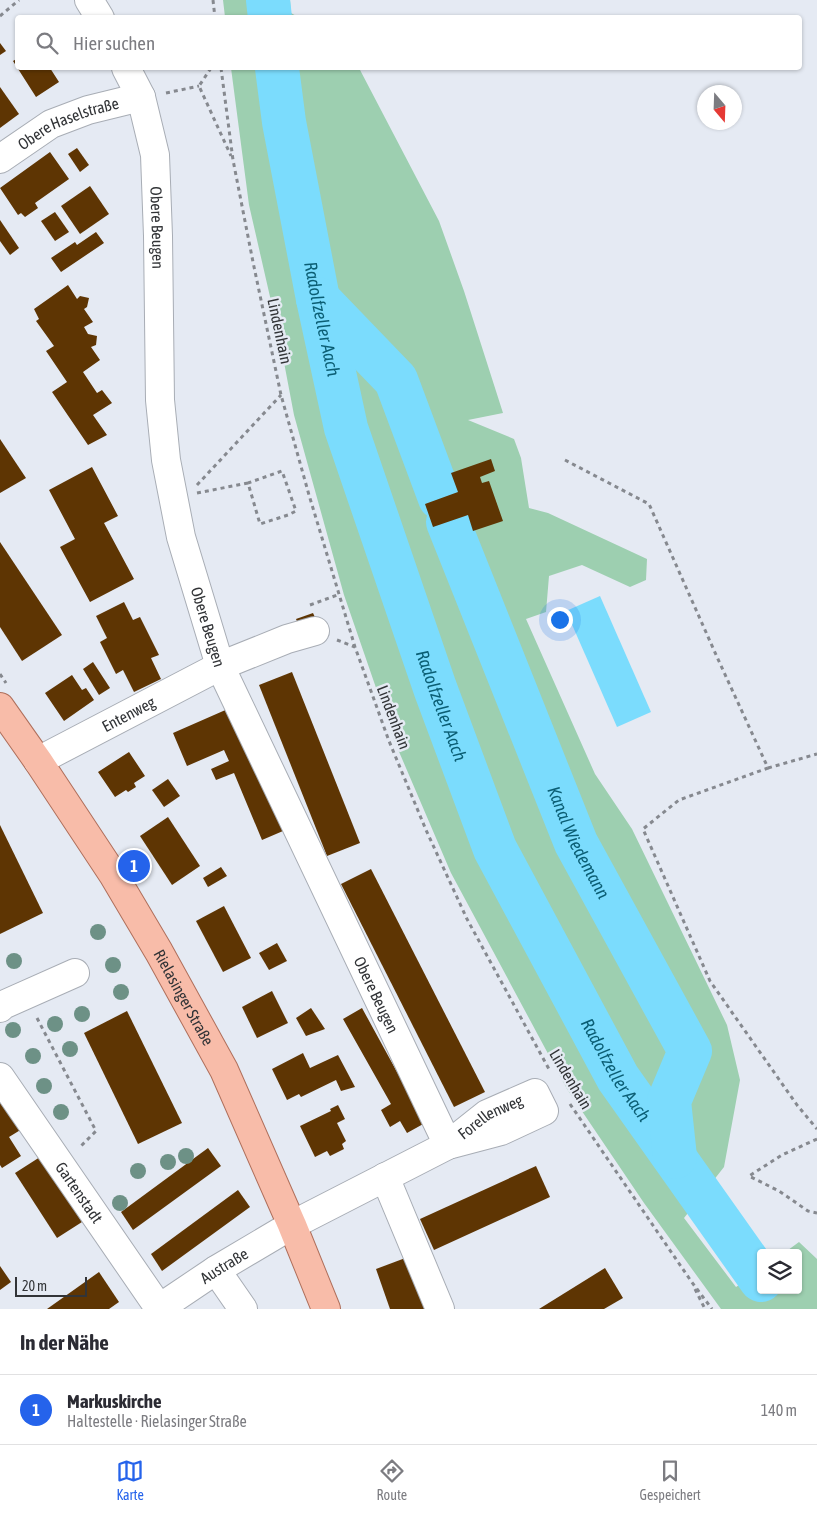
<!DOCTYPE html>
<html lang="de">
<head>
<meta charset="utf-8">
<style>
	:root { --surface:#fff; --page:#f7f7f7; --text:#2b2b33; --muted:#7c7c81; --line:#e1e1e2; --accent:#2563eb }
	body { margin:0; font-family:"Asap Condensed",sans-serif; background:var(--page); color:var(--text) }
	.controls { position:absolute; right:15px; bottom:15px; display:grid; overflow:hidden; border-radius:5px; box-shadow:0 1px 4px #0004 }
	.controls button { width:45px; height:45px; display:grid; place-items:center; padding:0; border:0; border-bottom:1px solid var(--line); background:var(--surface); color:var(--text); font:25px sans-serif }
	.compass { position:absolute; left:697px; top:85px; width:45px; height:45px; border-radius:50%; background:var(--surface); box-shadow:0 1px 4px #0004; rotate:161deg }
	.scale { position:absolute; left:15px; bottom:12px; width:72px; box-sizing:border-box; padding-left:5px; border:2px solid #323437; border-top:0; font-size:14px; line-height:18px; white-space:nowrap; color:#323437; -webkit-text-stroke:4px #e5eaf3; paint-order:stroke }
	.you { position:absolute; left:559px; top:619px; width:18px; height:18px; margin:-12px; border:4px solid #fff; border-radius:50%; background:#1a73e8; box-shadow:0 0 0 8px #1a73e833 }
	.badge { display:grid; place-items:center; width:32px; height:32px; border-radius:50%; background:var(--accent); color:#fff; font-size:16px; font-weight:700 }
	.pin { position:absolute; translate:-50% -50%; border:2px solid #fff; box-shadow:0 1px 5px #0006 }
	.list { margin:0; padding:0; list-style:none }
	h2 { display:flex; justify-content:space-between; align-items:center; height:65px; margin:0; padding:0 20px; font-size:21px }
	h2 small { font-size:16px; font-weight:400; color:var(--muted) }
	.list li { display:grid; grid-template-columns:32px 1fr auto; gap:15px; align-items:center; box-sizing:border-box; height:70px; padding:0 20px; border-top:1px solid var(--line) }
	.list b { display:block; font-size:19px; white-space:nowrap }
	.list p { margin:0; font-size:16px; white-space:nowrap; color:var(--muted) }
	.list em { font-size:16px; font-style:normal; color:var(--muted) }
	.icon { flex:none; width:28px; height:28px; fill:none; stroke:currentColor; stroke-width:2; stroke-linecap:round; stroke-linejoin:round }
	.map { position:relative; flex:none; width:817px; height:1309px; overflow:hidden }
	.search { position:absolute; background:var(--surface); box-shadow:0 1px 4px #0004; left:15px; right:15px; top:15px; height:55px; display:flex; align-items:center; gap:12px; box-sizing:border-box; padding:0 18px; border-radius:5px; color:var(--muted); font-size:19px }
	.sheet { height:135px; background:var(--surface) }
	nav { display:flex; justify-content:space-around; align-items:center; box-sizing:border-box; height:70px; border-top:1px solid var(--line); background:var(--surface); font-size:14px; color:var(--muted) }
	nav a { display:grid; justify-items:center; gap:2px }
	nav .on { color:var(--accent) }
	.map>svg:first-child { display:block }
	.green { fill:#9dcfb0 }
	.water { fill:#7bdcfd }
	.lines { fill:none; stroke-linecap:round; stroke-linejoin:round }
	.river { stroke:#7bdcfd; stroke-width:44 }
	.building { fill:#5e3503 }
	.minor-casing { stroke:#a8adb5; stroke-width:30 }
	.major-casing { stroke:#af6f5b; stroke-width:30 }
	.path { stroke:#86898f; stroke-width:3; stroke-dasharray:4 4; stroke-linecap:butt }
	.minor { stroke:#fff; stroke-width:28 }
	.major { stroke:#f8bca9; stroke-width:28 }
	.tree { fill:#6d9186 }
	.labels { text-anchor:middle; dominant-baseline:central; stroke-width:5; stroke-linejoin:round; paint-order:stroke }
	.street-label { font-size:16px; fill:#323437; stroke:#e5eaf3 }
	.water-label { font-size:18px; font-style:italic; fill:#0b5e74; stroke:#e5eaf3 }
</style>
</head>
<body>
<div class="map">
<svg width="817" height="1309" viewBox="0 0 817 1309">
	<rect width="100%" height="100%" fill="#e5eaf3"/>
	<!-- green -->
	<g class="green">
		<polygon points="223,0 290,0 291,13 298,17 225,17"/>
		<polygon points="231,68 359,68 439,221 464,291 503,413 468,420 514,439 521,458 529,508 548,513 647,559 646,580 630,587 582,565 549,576 546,612 526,619 595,774 632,829 727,1025 740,1080 724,1167 684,1218 736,1287 761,1270 761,1290 798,1290 798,1253 784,1253 799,1242 817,1259 817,1309 721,1309 644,1203 567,1089 451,873 394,740 344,595 294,415 279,336 249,205"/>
	</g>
	<!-- water -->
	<polygon class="water" points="600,596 651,712 617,727 566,611"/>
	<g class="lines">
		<!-- river -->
		<g class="river">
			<polyline points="268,0 270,18"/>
			<path id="s1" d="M277,68L284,122L318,299L346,428L435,688L495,849L618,1078L761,1280"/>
			<polyline points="318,299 396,380 440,498"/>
			<path id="s2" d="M448,522L576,843L690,1051L669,1101L675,1157"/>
		</g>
	</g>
	<!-- building -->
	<g class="building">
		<polygon points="0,43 6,51 0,55"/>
		<polygon points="18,58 18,68 50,68 59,82 36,97 13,61"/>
		<polygon points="0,87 19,114 0,128"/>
		<polygon points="77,148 89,165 80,172 68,154"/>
		<polygon points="50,152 69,179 35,203 38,208 25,217 21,213 18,215 0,188"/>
		<polygon points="90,186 109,214 80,234 61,206"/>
		<polygon points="55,212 69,232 55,241 41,221"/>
		<polygon points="0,220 19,248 10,255 0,241"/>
		<polygon points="96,232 104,243 61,272 51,258 75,242 77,245"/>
		<polygon points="68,285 77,299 80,296 89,298 87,307 84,309 93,322 84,327 88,334 97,336 96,345 91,347 100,360 83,372 97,393 102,390 112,403 93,415 107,435 88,445 52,392 67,382 46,351 54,346 36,321 39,319 34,309"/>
		<polygon points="0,439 26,478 0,493"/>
		<polygon points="491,459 495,471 480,477 482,483 489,481 503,521 473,531 468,515 433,527 425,504 458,492 451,473"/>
		<polygon points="92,467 118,516 104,523 134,579 90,602 60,547 75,539 49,490"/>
		<polygon points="0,542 62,635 22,661 0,627"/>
		<polygon points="124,602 133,620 140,617 159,655 151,658 161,679 134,692 123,670 116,674 100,642 107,638 96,616"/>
		<polygon points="313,613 318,624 301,631 296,619"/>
		<polygon points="93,662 110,688 99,695 83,669"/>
		<polygon points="292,672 360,843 327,856 259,685"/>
		<polygon points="72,675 82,690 86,688 94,700 64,721 45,693"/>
		<polygon points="230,708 283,831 262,840 234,773 216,780 211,769 229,761 224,750 187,766 173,733"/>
		<polygon points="129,752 145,776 134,783 136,787 128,792 126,790 115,797 98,772"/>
		<polygon points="168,779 180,796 164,807 152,790"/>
		<polygon points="168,817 200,866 172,885 140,836"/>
		<polygon points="0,825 43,913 0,934"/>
		<polygon points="221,867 227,876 208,887 203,878"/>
		<polygon points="371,869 485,1092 454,1107 341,884"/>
		<polygon points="224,906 251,958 223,972 196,921"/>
		<polygon points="277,943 287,961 269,970 259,953"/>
		<polygon points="272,991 288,1023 257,1038 242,1007"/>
		<polygon points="311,1008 325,1029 306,1036 296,1018"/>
		<polygon points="362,1008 425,1123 407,1133 400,1121 390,1127 381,1110 391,1104 343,1019"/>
		<polygon points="127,1011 182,1123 138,1144 84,1033"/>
		<polygon points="303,1053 310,1068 338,1055 355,1087 341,1091 336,1080 301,1097 299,1094 287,1100 272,1069"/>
		<polygon points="0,1095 22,1129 9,1137 21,1156 2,1168 0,1165"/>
		<polygon points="338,1105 345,1119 337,1123 346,1141 342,1144 344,1149 330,1156 327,1151 315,1157 300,1126 331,1111 330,1109"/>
		<polygon points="208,1148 221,1166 133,1230 121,1212"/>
		<polygon points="40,1157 82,1222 57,1238 15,1173"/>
		<polygon points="536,1166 550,1197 434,1250 420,1219"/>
		<polygon points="238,1190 250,1207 162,1271 151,1254"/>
		<polygon points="408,1257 427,1309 390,1309 376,1269"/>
		<polygon points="0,1266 11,1282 0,1290"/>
		<polygon points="605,1268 623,1298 604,1309 539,1309"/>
		<polygon points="99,1272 119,1302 109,1309 47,1309"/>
	</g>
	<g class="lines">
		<!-- minor casing -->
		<g class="minor-casing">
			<g id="minor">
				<polyline points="89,0 100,18"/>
				<path id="s3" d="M126,68L141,97L155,155L158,236L160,400L166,460L181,537L220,666L448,1145"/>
				<path id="s4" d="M0,159L51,124L88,110L141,97"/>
				<path id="s5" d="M38,761L220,666L287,639L315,631"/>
				<polyline points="0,1008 3,1005 75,973"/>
				<path id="s6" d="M0,1077L159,1308"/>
				<polyline points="385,1177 440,1309"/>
				<polyline points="216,1270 243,1309"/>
				<path id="s7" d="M158,1309L216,1270L292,1225L448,1145L487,1114L535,1093L544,1111L501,1131L448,1145"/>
			</g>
		</g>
		<!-- major casing -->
		<g class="major-casing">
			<g id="major">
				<path id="s8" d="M0,707L38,761L114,876L159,952L224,1070L292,1225L326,1309"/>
			</g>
		</g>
		<!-- path -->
		<g class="path">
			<polyline points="213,0 215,18"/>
			<polyline points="0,16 19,0"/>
			<polyline points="211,68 199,86 231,156"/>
			<polyline points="221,68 233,160 253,262 281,395 309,495 355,647 389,741 426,830 467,919 550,1071"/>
			<polyline points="166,93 199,86"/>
			<polyline points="565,460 649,504 717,657 768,768 679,800 643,829 710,981 797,1105 817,1129"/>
			<polyline points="197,485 281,395"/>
			<polyline points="197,493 248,483 260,524 288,515 296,511 282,471 248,483"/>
			<polyline points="310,605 340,594"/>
			<polyline points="337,640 355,647"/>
			<polyline points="0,674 6,683"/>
			<polyline points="768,768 817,754"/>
			<polyline points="37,1018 96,1131 79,1148"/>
			<polyline points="570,1104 691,1281 712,1309"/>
			<polyline points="817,1139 782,1155 749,1176 779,1191 808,1211 817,1213"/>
			<polyline points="695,1289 705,1309"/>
		</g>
		<!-- minor -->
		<use href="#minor" class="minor"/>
		<!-- major -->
		<use href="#major" class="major"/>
	</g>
	<!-- trees -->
	<g class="tree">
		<circle cx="98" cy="932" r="8"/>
		<circle cx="14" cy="961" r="8"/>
		<circle cx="113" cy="965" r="8"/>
		<circle cx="121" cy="992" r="8"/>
		<circle cx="82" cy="1014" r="8"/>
		<circle cx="55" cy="1024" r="8"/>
		<circle cx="13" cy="1030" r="8"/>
		<circle cx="70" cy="1049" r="8"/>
		<circle cx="33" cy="1056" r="8"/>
		<circle cx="44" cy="1086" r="8"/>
		<circle cx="61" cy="1112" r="8"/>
		<circle cx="186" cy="1156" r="8"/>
		<circle cx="168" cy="1162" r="8"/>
		<circle cx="138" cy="1171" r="8"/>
		<circle cx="120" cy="1203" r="8"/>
	</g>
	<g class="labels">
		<!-- street labels -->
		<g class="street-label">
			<text stroke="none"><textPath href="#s4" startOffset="78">Obere Haselstraße</textPath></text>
			<text stroke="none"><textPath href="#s3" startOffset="165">Obere Beugen</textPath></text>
			<text transform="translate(280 331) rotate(78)">Lindenhain</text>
			<text stroke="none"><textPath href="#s3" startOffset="570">Obere Beugen</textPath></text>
			<text stroke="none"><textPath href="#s5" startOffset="102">Entenweg</textPath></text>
			<text transform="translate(394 717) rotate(69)">Lindenhain</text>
			<text stroke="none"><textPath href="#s3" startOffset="975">Obere Beugen</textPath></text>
			<text stroke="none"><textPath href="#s8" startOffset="344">Rielasinger Straße</textPath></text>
			<text transform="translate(571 1079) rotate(59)">Lindenhain</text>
			<text stroke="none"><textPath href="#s7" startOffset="385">Forellenweg</textPath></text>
			<text stroke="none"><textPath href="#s6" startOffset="140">Gartenstadt</textPath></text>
			<text stroke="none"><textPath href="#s7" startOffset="79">Austraße</textPath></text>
		</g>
		<!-- water labels -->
		<g class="water-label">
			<text stroke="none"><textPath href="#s1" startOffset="255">Radolfzeller Aach</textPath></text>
			<text stroke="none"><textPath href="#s1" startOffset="660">Radolfzeller Aach</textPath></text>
			<text stroke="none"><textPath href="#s2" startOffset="346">Kanal Wiedemann</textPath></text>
			<text stroke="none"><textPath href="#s1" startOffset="1065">Radolfzeller Aach</textPath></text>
		</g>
	</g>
</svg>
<div class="controls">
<button><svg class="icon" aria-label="layers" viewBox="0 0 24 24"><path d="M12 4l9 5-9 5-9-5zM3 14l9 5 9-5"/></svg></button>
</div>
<svg class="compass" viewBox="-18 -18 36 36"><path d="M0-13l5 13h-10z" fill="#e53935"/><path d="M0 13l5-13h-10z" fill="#7c7c81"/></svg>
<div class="scale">20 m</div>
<div class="you"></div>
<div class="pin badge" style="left:134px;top:866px">1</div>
<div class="search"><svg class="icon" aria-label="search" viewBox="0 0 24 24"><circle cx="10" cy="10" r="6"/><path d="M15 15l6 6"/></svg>Hier suchen</div>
</div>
<section class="sheet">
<h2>In der Nähe<small></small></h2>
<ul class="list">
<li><span class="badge">1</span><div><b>Markuskirche</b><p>Haltestelle · Rielasinger Straße</p></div><em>140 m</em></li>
</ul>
</section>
<nav>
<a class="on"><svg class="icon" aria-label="map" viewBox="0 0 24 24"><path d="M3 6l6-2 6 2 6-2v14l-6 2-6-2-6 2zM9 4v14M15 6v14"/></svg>Karte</a>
<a><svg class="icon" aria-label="directions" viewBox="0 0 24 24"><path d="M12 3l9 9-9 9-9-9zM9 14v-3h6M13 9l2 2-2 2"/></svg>Route</a>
<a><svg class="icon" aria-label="saved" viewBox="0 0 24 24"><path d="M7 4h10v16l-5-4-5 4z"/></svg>Gespeichert</a>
</nav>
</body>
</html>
